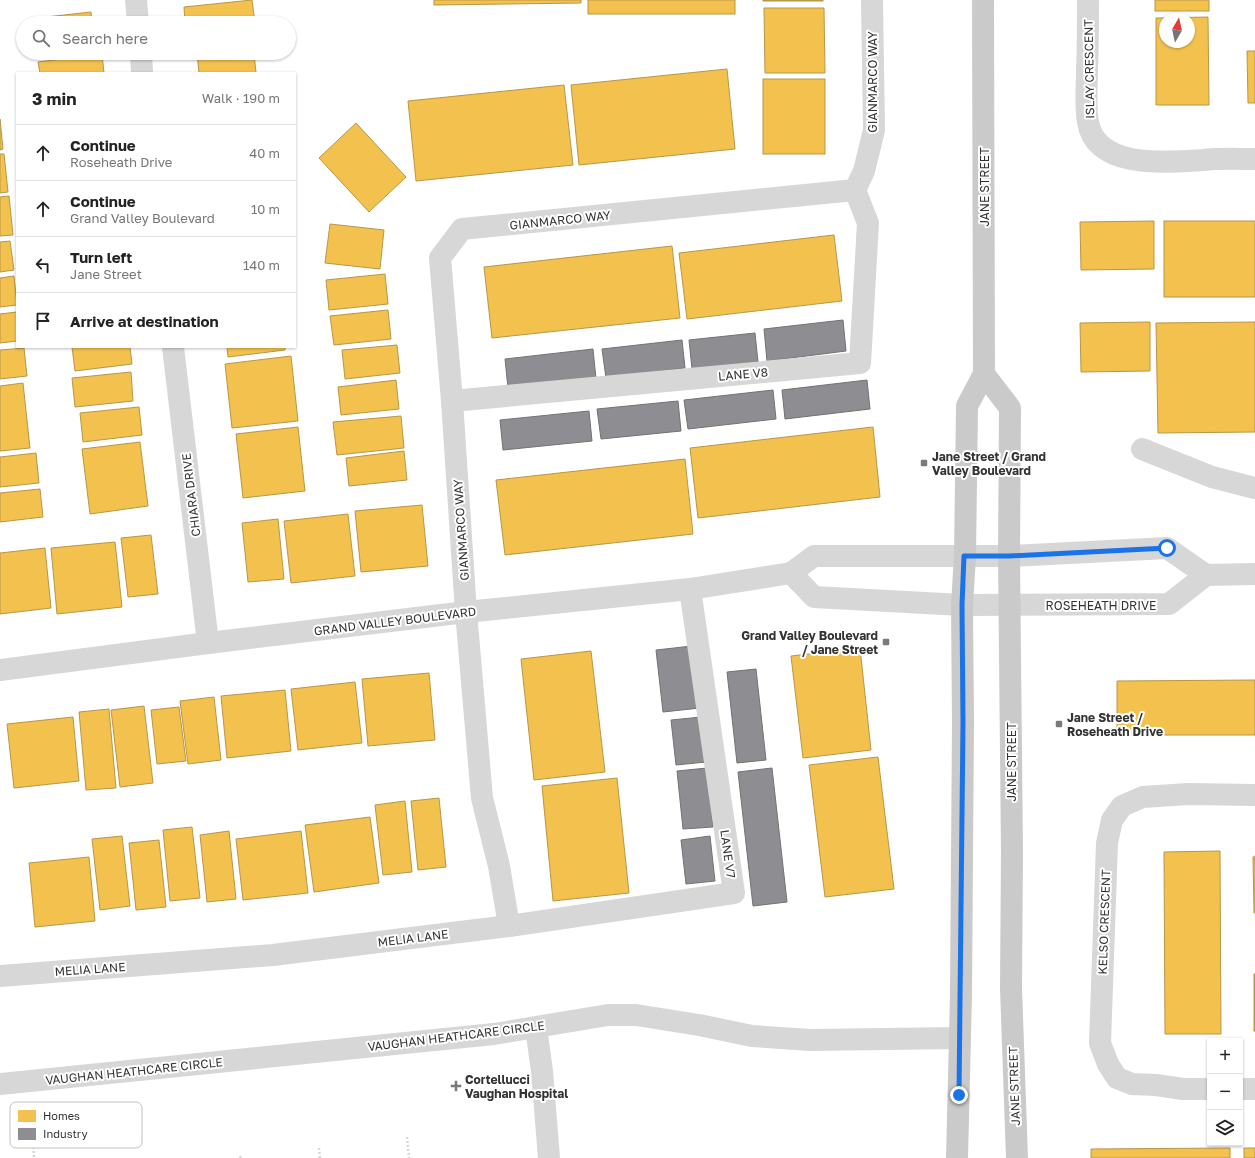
<!DOCTYPE html>
<html lang="en">
<head>
<meta charset="utf-8">
<style>
	:root { --surface:#fff; --page:#f6f6f6; --text:#222; --muted:#767676; --line:#e0e0e0 }
	body { margin:0; font-family:"Golos Text",sans-serif; background:var(--page); color:var(--text) }
	.controls { position:absolute; right:12px; bottom:12px; display:grid; overflow:hidden; border-radius:0px; box-shadow:0 1px 3px #0004 }
	.controls button { width:36px; height:36px; display:grid; place-items:center; padding:0; border:0; border-bottom:1px solid var(--line); background:var(--surface); color:var(--text); font:20px sans-serif }
	.compass { position:absolute; left:1159px; top:12px; width:36px; height:36px; border-radius:50%; background:var(--surface); box-shadow:0 1px 3px #0004; rotate:9deg }
	.stop { position:absolute; width:12px; height:12px; margin:-9px; border:3px solid #1a73e8; border-radius:50%; background:#fff }
	.stop.end { background:#1a73e8; border-color:#fff; box-shadow:0 1px 4px #0008 }
	.list { margin:0; padding:0; list-style:none }
	h2 { display:flex; justify-content:space-between; align-items:center; height:52px; margin:0; padding:0 16px; font-size:17px }
	h2 small { font-size:13px; font-weight:400; color:var(--muted) }
	.list li { display:grid; grid-template-columns:26px 1fr auto; gap:12px; align-items:center; box-sizing:border-box; height:56px; padding:0 16px; border-top:1px solid var(--line) }
	.list b { display:block; font-size:15px; white-space:nowrap }
	.list p { margin:0; font-size:13px; white-space:nowrap; color:var(--muted) }
	.list em { font-size:13px; font-style:normal; color:var(--muted) }
	.icon { flex:none; width:22px; height:22px; fill:none; stroke:currentColor; stroke-width:2; stroke-linecap:round; stroke-linejoin:round }
	.map { position:relative; flex:none; width:1255px; height:1158px; overflow:hidden }
	.search { position:absolute; background:var(--surface); box-shadow:0 1px 3px #0004; left:16px; top:16px; width:280px; height:44px; display:flex; align-items:center; gap:10px; box-sizing:border-box; padding:0 14px; border-radius:22px; color:var(--muted); font-size:15px }
	.panel { position:absolute; background:var(--surface); box-shadow:0 1px 3px #0004; left:16px; top:72px; width:280px; height:276px; border-radius:0px }
	.map>svg:first-child { display:block }
	.homes { fill:#f2c14e; stroke:#b99646; fill-rule:evenodd }
	.industry { fill:#8d8d92; stroke:#727276 }
	.lines { fill:none; stroke-linecap:round; stroke-linejoin:round }
	.path { stroke:#d6d6d6; stroke-width:2.5; stroke-dasharray:2 2; stroke-linecap:butt }
	.minor { stroke:#d7d7d7; stroke-width:22 }
	.major { stroke:#cacaca; stroke-width:22 }
	.route { stroke:#1a73e8; stroke-width:5 }
	.poi-dot { fill:#7a7a7a; stroke:#fff; stroke-width:1.5 }
	.labels { text-anchor:middle; dominant-baseline:central; stroke-width:4; stroke-linejoin:round; paint-order:stroke }
	.street-label { font-size:12px; fill:#333; stroke:#fff }
	.poi-label { font-size:12px; font-weight:bold; fill:#333; stroke:#fff; text-anchor:start }
	.key { fill:#fff; stroke:#c2c2c2; stroke-width:1 }
	.key-label { font-size:11px; fill:#333 }
</style>
</head>
<body>
<div class="map">
<svg width="1255" height="1158" viewBox="0 0 1255 1158">
	<rect width="100%" height="100%" fill="#fff"/>
	<!-- homes -->
	<g class="homes">
		<polygon points="252,0 255,23 185,23 184,7"/>
		<polygon points="434,0 581,0 581,3 434,5"/>
		<rect x="588" y="0" width="147" height="14"/>
		<rect x="763" y="0" width="60" height="1"/>
		<rect x="1155" y="0" width="54" height="11"/>
		<polygon points="764,8 824,8 825,73 765,73"/>
		<polygon points="91,12 92,23 37,23 37,18"/>
		<path d="M1208,17L1209,105H1156V18ZM1165,18H1189V42H1165Z"/>
		<polygon points="1247,51 1255,51 1255,103 1248,103"/>
		<polygon points="40,53 76,53 41,57"/>
		<polygon points="197,53 254,53 256,73 199,73"/>
		<polygon points="102,54 104,73 40,73 38,62"/>
		<polygon points="727,69 735,149 579,165 571,85"/>
		<rect x="763" y="79" width="62" height="75"/>
		<polygon points="564,85 573,165 416,181 408,101"/>
		<polygon points="0,119 3,149 0,150"/>
		<polygon points="356,123 406,177 369,212 319,158"/>
		<polygon points="0,154 4,154 8,192 0,193"/>
		<polygon points="9,196 13,235 0,236 0,197"/>
		<polygon points="1154,221 1154,269 1081,270 1080,222"/>
		<rect x="1164" y="221" width="91" height="76"/>
		<polygon points="330,224 384,230 380,269 325,263"/>
		<polygon points="834,235 842,301 687,319 679,253"/>
		<polygon points="10,241 14,270 0,272 0,242"/>
		<polygon points="672,246 680,318 492,338 484,267"/>
		<polygon points="385,274 388,304 329,310 326,280"/>
		<polygon points="14,276 17,305 0,307 0,278"/>
		<polygon points="388,310 391,339 334,345 330,316"/>
		<polygon points="17,312 17,341 0,343 0,314"/>
		<polygon points="1150,322 1150,371 1081,372 1080,323"/>
		<polygon points="1255,322 1255,432 1158,433 1156,323"/>
		<polygon points="397,345 400,373 345,379 342,350"/>
		<polygon points="72,347 130,347 132,364 75,371"/>
		<polygon points="227,347 285,347 285,350 228,357"/>
		<polygon points="24,348 27,376 0,379 0,350"/>
		<polygon points="291,356 298,421 232,428 225,364"/>
		<polygon points="131,372 133,401 75,407 72,378"/>
		<polygon points="396,380 399,409 341,415 338,387"/>
		<polygon points="23,383 30,448 0,451 0,386"/>
		<polygon points="139,407 142,435 83,442 80,413"/>
		<polygon points="401,416 404,448 337,455 333,422"/>
		<polygon points="298,427 305,491 243,498 236,434"/>
		<polygon points="873,427 880,497 698,518 690,448"/>
		<polygon points="140,442 148,506 90,514 82,449"/>
		<polygon points="404,451 407,480 349,486 346,458"/>
		<polygon points="36,453 39,483 0,487 0,457"/>
		<polygon points="685,459 693,534 505,555 496,480"/>
		<polygon points="40,489 43,517 0,522 0,493"/>
		<polygon points="422,505 428,566 361,572 355,511"/>
		<polygon points="348,514 355,576 291,583 284,521"/>
		<polygon points="278,519 284,579 248,582 242,523"/>
		<polygon points="151,535 158,594 128,597 121,538"/>
		<polygon points="115,542 122,607 57,614 51,548"/>
		<polygon points="45,548 51,608 0,614 0,553"/>
		<polygon points="860,648 871,750 803,758 791,656"/>
		<polygon points="591,651 605,772 534,780 521,659"/>
		<polygon points="429,673 435,740 368,746 362,679"/>
		<polygon points="1255,680 1255,735 1117,735 1117,681"/>
		<polygon points="355,682 362,743 298,750 291,689"/>
		<polygon points="285,690 291,751 227,758 221,696"/>
		<polygon points="214,697 221,760 188,764 180,701"/>
		<polygon points="144,706 153,783 120,787 111,710"/>
		<polygon points="179,707 186,761 157,764 151,710"/>
		<polygon points="109,709 116,788 86,790 79,712"/>
		<polygon points="73,717 79,781 14,788 7,724"/>
		<polygon points="878,757 894,889 825,897 809,765"/>
		<polygon points="617,778 629,893 553,901 542,786"/>
		<polygon points="439,798 446,867 418,870 411,801"/>
		<polygon points="405,801 412,872 383,875 375,805"/>
		<polygon points="370,817 379,883 314,892 305,825"/>
		<polygon points="192,827 200,898 170,901 163,830"/>
		<polygon points="229,831 236,899 207,902 200,835"/>
		<polygon points="301,831 308,893 243,900 236,839"/>
		<polygon points="122,836 130,906 100,910 92,839"/>
		<polygon points="159,840 166,907 136,910 129,843"/>
		<polygon points="1220,851 1221,1034 1165,1034 1164,852"/>
		<polygon points="1255,856 1255,913 1254,913 1253,857"/>
		<polygon points="89,857 95,921 35,927 29,863"/>
		<rect x="1254" y="974" width="1" height="57"/>
		<polygon points="1230,1148 1230,1158 1091,1158 1091,1149"/>
		<rect x="1244" y="1148" width="11" height="10"/>
	</g>
	<!-- industry -->
	<g class="industry">
		<polygon points="843,320 846,351 767,361 764,329"/>
		<polygon points="755,333 758,362 692,369 689,340"/>
		<polygon points="682,340 685,368 606,378 602,349"/>
		<polygon points="593,349 596,379 508,388 505,359"/>
		<polygon points="867,380 870,409 785,419 782,390"/>
		<polygon points="773,390 776,419 688,429 684,400"/>
		<polygon points="678,401 681,431 601,439 597,409"/>
		<polygon points="589,411 592,441 503,450 500,420"/>
		<polygon points="692,646 700,708 663,712 656,650"/>
		<polygon points="756,669 766,760 737,763 727,672"/>
		<polygon points="701,717 706,762 676,765 671,720"/>
		<polygon points="707,768 713,827 683,829 677,771"/>
		<polygon points="772,768 787,902 753,906 738,772"/>
		<polygon points="710,836 715,881 686,884 681,840"/>
	</g>
	<g class="lines">
		<!-- path -->
		<g class="path">
			<polyline points="407,1137 409,1158"/>
			<polyline points="33,1143 34,1158"/>
			<polyline points="319,1148 320,1158"/>
			<polyline points="240,1158 241,1156"/>
		</g>
		<!-- minor -->
		<g class="minor">
			<polyline points="136,0 138,23"/>
			<path d="M1088,0C1088,23 1088,47 1087,70C1087,87 1085,105 1088,122C1096,170 1168,162 1203,160C1220,158 1238,159 1255,159"/>
			<polyline points="141,53 142,73"/>
			<polyline points="173,347 208,643"/>
			<polyline points="452,401 860,363 868,223 855,190"/>
			<polyline points="1142,449 1212,477 1255,488"/>
			<polyline points="791,573 814,597 962,605 1169,604 1206,575"/>
			<polyline points="0,670 208,643 466,612 690,589 791,573 814,556 1009,556 1167,548 1206,575 1255,574"/>
			<polyline points="509,926 734,893 690,589"/>
			<polyline points="0,976 273,955 509,926 499,866 482,798 466,612 452,401 440,258 462,229 855,190 864,171 874,130 872,0"/>
			<polyline points="536,1028 542,1071 549,1158"/>
			<polyline points="0,1084 494,1034 608,1015 636,1015 699,1025 752,1036 810,1040 959,1038"/>
			<polyline points="1210,1089 1183,1089 1156,1085 1132,1084 1117,1078 1108,1064 1100,1043 1107,843 1112,820 1122,806 1143,797 1188,794 1255,795"/>
			<polyline points="1240,1089 1255,1089"/>
		</g>
		<!-- major -->
		<g class="major">
			<polyline points="984,374 1010,408 1009,556 1012,853 1011,988 1017,1158"/>
			<polyline points="957,1158 961,995 963,722 962,605 965,556 967,406 984,374 983,0"/>
		</g>
	</g>
	<g class="lines">
		<!-- route -->
		<polyline class="route" points="959,1095 963,722 962,605 964,556 1009,556 1167,548"/>
	</g>
	<!-- markers -->
	<g class="poi-dot">
		<rect x="920" y="459" width="8" height="8" rx="2"/>
		<rect x="882" y="638" width="8" height="8" rx="2"/>
		<rect x="1055" y="720" width="8" height="8" rx="2"/>
		<path d="M454 1080h4v4h4v4h-4v4h-4v-4h-4v-4h4z"/>
	</g>
	<g class="labels">
		<!-- street labels -->
		<g class="street-label">
			<text transform="translate(1089 69) rotate(-91)">ISLAY CRESCENT</text>
			<text transform="translate(872 82) rotate(-90)">GIANMARCO WAY</text>
			<text transform="translate(984 187) rotate(-90)">JANE STREET</text>
			<text transform="translate(560 220) rotate(-6)">GIANMARCO WAY</text>
			<text transform="translate(743 374) rotate(-5)">LANE V8</text>
			<text transform="translate(191 495) rotate(-97)">CHIARA DRIVE</text>
			<text transform="translate(461 530) rotate(-94)">GIANMARCO WAY</text>
			<text x="1101" y="605">ROSEHEATH DRIVE</text>
			<text transform="translate(395 621) rotate(-7)">GRAND VALLEY BOULEVARD</text>
			<text transform="translate(1011 762) rotate(-90)">JANE STREET</text>
			<text transform="translate(728 854) rotate(82)">LANE V7</text>
			<text transform="translate(1104 922) rotate(-88)">KELSO CRESCENT</text>
			<text transform="translate(413 938) rotate(-7)">MELIA LANE</text>
			<text transform="translate(90 969) rotate(-4)">MELIA LANE</text>
			<text transform="translate(456 1036) rotate(-7)">VAUGHAN HEATHCARE CIRCLE</text>
			<text transform="translate(134 1071) rotate(-6)">VAUGHAN HEATHCARE CIRCLE</text>
			<text transform="translate(1014 1086) rotate(-92)">JANE STREET</text>
		</g>
		<!-- poi labels -->
		<g class="poi-label">
			<text x="932" y="456">Jane Street / Grand<tspan x="932" dy="14">Valley Boulevard</tspan></text>
			<text x="878" y="635" text-anchor="end">Grand Valley Boulevard<tspan x="878" dy="14">/ Jane Street</tspan></text>
			<text x="1067" y="717">Jane Street /<tspan x="1067" dy="14">Roseheath Drive</tspan></text>
			<text x="465" y="1079">Cortellucci<tspan x="465" dy="14">Vaughan Hospital</tspan></text>
		</g>
	</g>
	<!-- legend -->
	<rect x="10" y="1102" width="132" height="46" rx="6" class="key"/>
	<rect x="18" y="1110" width="18" height="12" fill="#f2c14e"/>
	<rect x="18" y="1128" width="18" height="12" fill="#8d8d92"/>
	<g class="key-label">
		<text x="43" y="1120">Homes</text>
		<text x="43" y="1138">Industry</text>
	</g>
</svg>
<div class="controls">
<button>+</button>
<button>−</button>
<button><svg class="icon" aria-label="layers" viewBox="0 0 24 24"><path d="M12 4l9 5-9 5-9-5zM3 14l9 5 9-5"/></svg></button>
</div>
<svg class="compass" viewBox="-18 -18 36 36"><path d="M0-13l5 13h-10z" fill="#e53935"/><path d="M0 13l5-13h-10z" fill="#767676"/></svg>
<div class="stop" style="left:1167px;top:548px"></div>
<div class="stop end" style="left:959px;top:1095px"></div>
<div class="search"><svg class="icon" aria-label="search" viewBox="0 0 24 24"><circle cx="10" cy="10" r="6"/><path d="M15 15l6 6"/></svg>Search here</div>
<section class="panel">
<h2>3 min<small>Walk · 190 m</small></h2>
<ul class="list">
<li><svg class="icon" aria-label="ahead" viewBox="0 0 24 24"><path d="M12 20V5M6 11l6-6 6 6"/></svg><div><b>Continue</b><p>Roseheath Drive</p></div><em>40 m</em></li>
<li><svg class="icon" aria-label="ahead" viewBox="0 0 24 24"><path d="M12 20V5M6 11l6-6 6 6"/></svg><div><b>Continue</b><p>Grand Valley Boulevard</p></div><em>10 m</em></li>
<li><svg class="icon" aria-label="left" viewBox="0 0 24 24"><path d="M17 20v-9H6M10 6l-5 5 5 5"/></svg><div><b>Turn left</b><p>Jane Street</p></div><em>140 m</em></li>
<li><svg class="icon" aria-label="arrive" viewBox="0 0 24 24"><path d="M6 21V4h12l-3 4 3 4H6"/></svg><div><b>Arrive at destination</b></div></li>
</ul>
</section>
</div>
</body>
</html>
